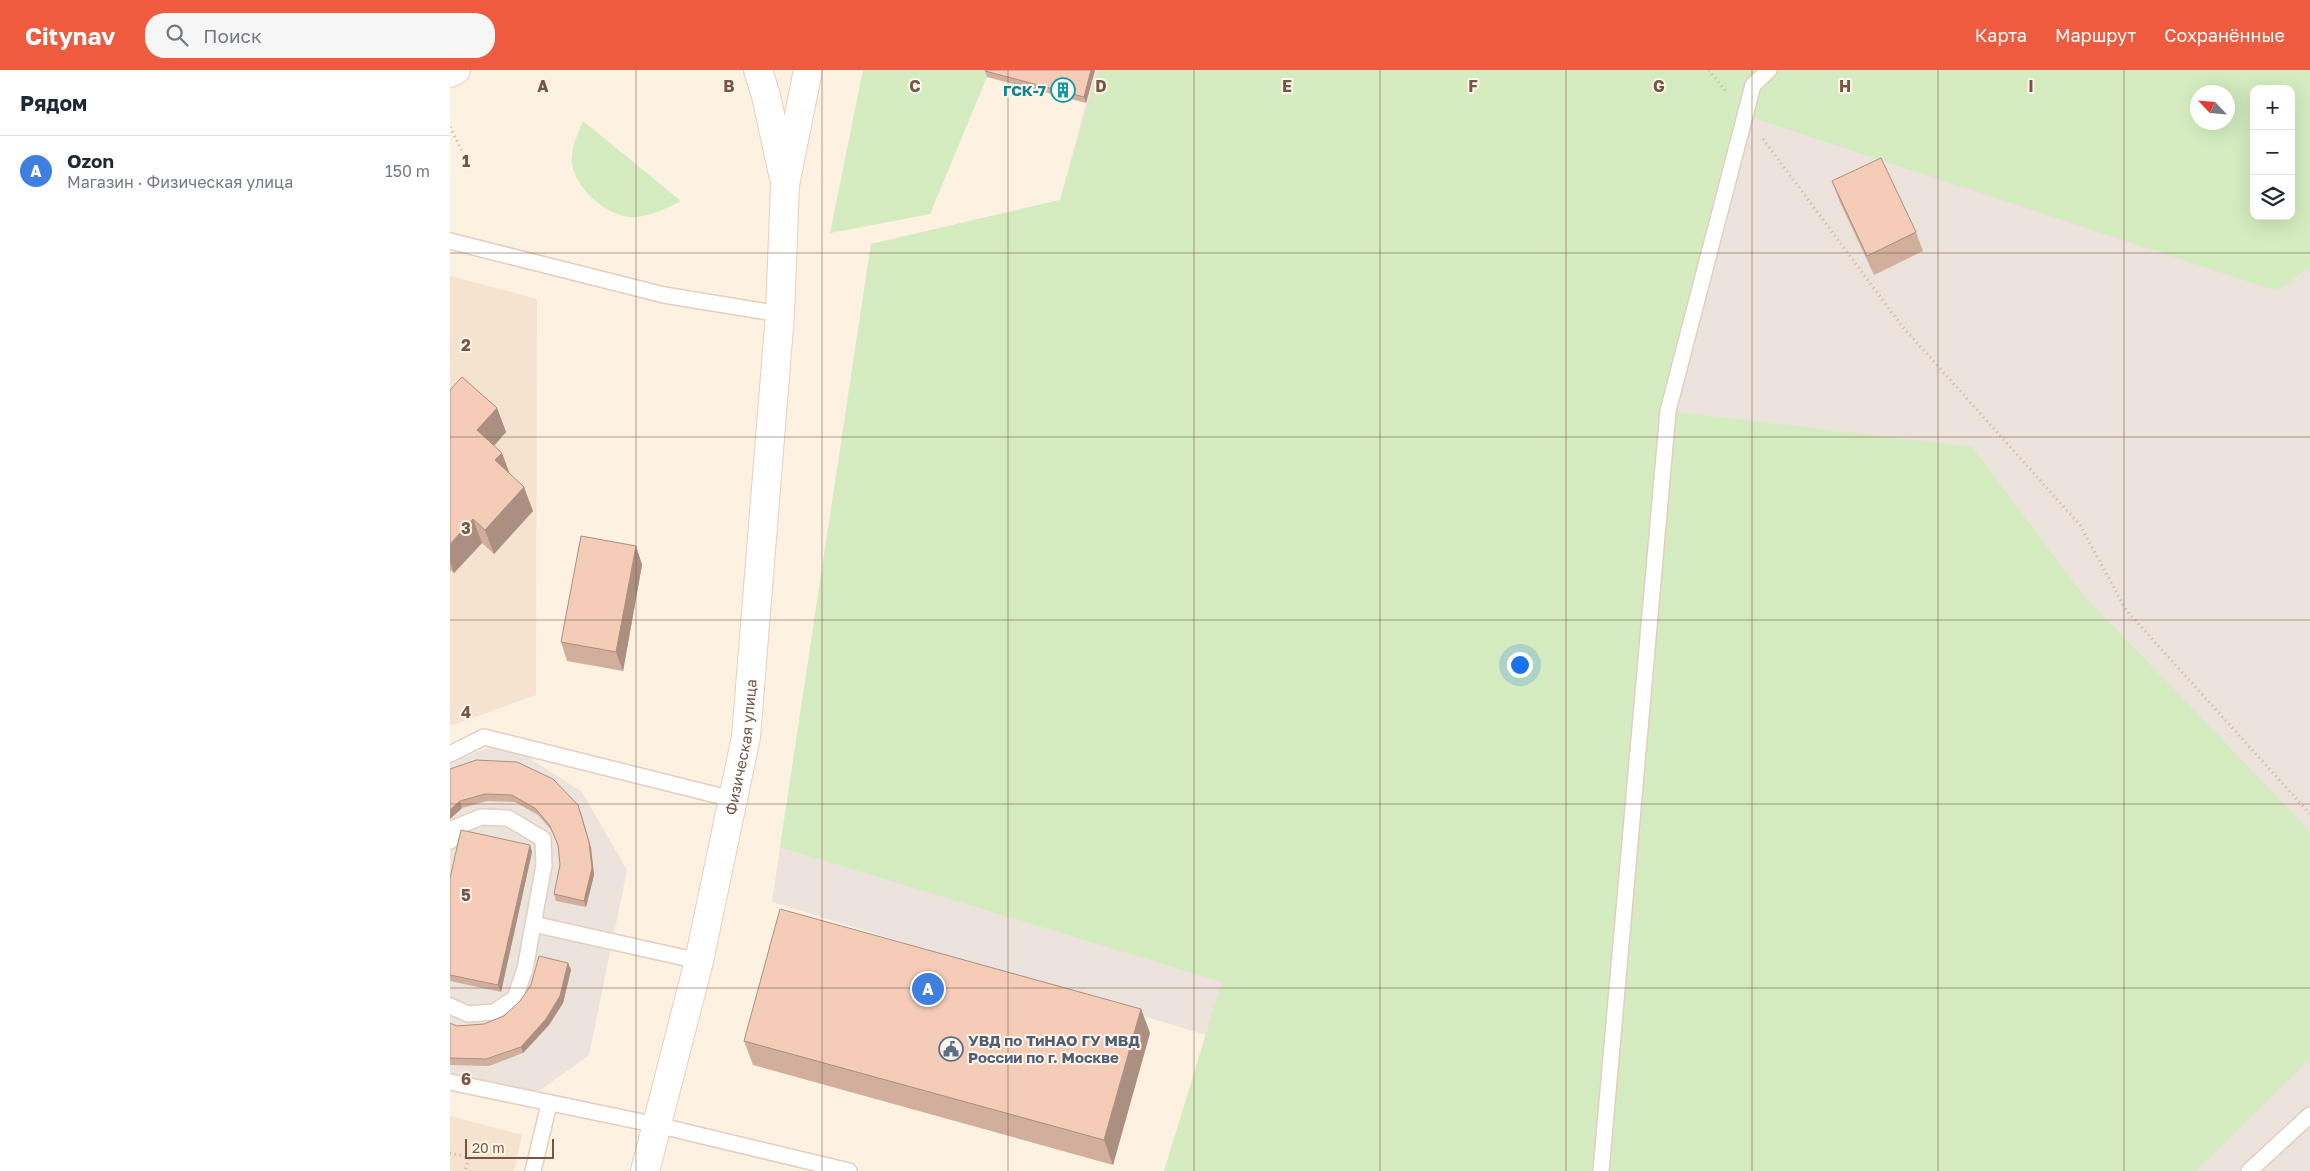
<!DOCTYPE html>
<html lang="ru">
<head>
<meta charset="utf-8">
<style>
	:root { --surface:#fff; --page:#f6f6f7; --text:#1f2937; --muted:#747a83; --line:#e0e1e3; --accent:#ef5b3e }
	body { margin:0; font-family:"Golos Text",sans-serif; background:var(--page); color:var(--text) }
	.controls { position:absolute; right:15px; top:15px; display:grid; overflow:hidden; border-radius:10px; box-shadow:0 5px 20px #0002 }
	.controls button { width:45px; height:45px; display:grid; place-items:center; padding:0; border:0; border-bottom:1px solid var(--line); background:var(--surface); color:var(--text); font:25px sans-serif }
	.compass { position:absolute; left:1740px; top:15px; width:45px; height:45px; border-radius:50%; background:var(--surface); box-shadow:0 5px 20px #0002; rotate:296deg }
	.scale { position:absolute; left:15px; bottom:12px; width:89px; box-sizing:border-box; padding-left:5px; border:2px solid #765546; border-top:0; font-size:14px; line-height:18px; white-space:nowrap; color:#765546; -webkit-text-stroke:4px #fff5e8; paint-order:stroke }
	.you { position:absolute; left:1069px; top:594px; width:18px; height:18px; margin:-12px; border:4px solid #fff; border-radius:50%; background:#1a73e8; box-shadow:0 0 0 8px #1a73e833 }
	.badge { display:grid; place-items:center; width:32px; height:32px; border-radius:50%; background:var(--accent); color:#fff; font-size:16px; font-weight:700 }
	.pin { position:absolute; translate:-50% -50%; border:2px solid #fff; box-shadow:0 1px 5px #0006 }
	.list { margin:0; padding:0; list-style:none }
	h2 { display:flex; justify-content:space-between; align-items:center; height:65px; margin:0; padding:0 20px; font-size:21px }
	h2 small { font-size:16px; font-weight:400; color:var(--muted) }
	.list li { display:grid; grid-template-columns:32px 1fr auto; gap:15px; align-items:center; box-sizing:border-box; height:70px; padding:0 20px; border-top:1px solid var(--line) }
	.list b { display:block; font-size:19px; white-space:nowrap }
	.list p { margin:0; font-size:16px; white-space:nowrap; color:var(--muted) }
	.list em { font-size:16px; font-style:normal; color:var(--muted) }
	.icon { flex:none; width:28px; height:28px; fill:none; stroke:currentColor; stroke-width:2; stroke-linecap:round; stroke-linejoin:round }
	.map { position:relative; flex:none; width:1860px; height:1101px; overflow:hidden }
	header { display:flex; align-items:center; gap:30px; box-sizing:border-box; height:70px; padding:0 25px; background:var(--accent); color:#fff }
	header strong { font-size:24px }
	nav { display:flex; gap:28px; margin-inline-start:auto; font-size:18px }
	.search { width:350px; height:45px; background:var(--page); display:flex; align-items:center; gap:12px; box-sizing:border-box; padding:0 18px; border-radius:20px; color:var(--muted); font-size:19px }
	main { display:flex }
	aside { flex:1; background:var(--surface) }
	.map>svg:first-child { display:block }
	.residential { fill:#f5e2cf }
	.industrial { fill:#ece3dc; fill-rule:evenodd }
	.green { fill:#d4ecbf; fill-rule:evenodd }
	.lines { fill:none; stroke-linecap:round; stroke-linejoin:round }
	.lane-casing { stroke:#e4cebf; stroke-width:18 }
	.secondary-casing { stroke:#eacebc; stroke-width:30 }
	.path { stroke:#d9af9a; stroke-width:3; stroke-dasharray:1 4; stroke-linecap:butt }
	.lane { stroke:#fff; stroke-width:15 }
	.secondary { stroke:#fff; stroke-width:28 }
	.wall { fill:#d2af9d }
	.shaded-wall { fill:#ab8f80 }
	.building { fill:#f4ccb7; stroke:#ab8f80 }
	.grid { fill:none; stroke:#765546; stroke-width:1; stroke-opacity:0.55 }
	.labels { text-anchor:middle; dominant-baseline:central; stroke-width:4; stroke-linejoin:round; paint-order:stroke }
	.culture-label { font-size:15px; font-weight:bold; fill:#0d838f; stroke:#fff5e8; text-anchor:end }
	.street-label { font-size:15px; fill:#765546; stroke:#fff5e8 }
	.service-label { font-size:15px; font-weight:bold; fill:#4e5e75; stroke:#fff5e8; text-anchor:start }
	.grid-label { font-size:16px; text-anchor:middle; font-weight:bold; fill:#765546; stroke:#fff5e8; stroke-width:4; stroke-linejoin:round; paint-order:stroke }
</style>
</head>
<body>
<header>
<strong>Citynav</strong>
<div class="search"><svg class="icon" aria-label="search" viewBox="0 0 24 24"><circle cx="10" cy="10" r="6"/><path d="M15 15l6 6"/></svg>Поиск</div>
<nav><a>Карта</a><a>Маршрут</a><a>Сохранённые</a></nav>
</header>
<main>
<aside>
<h2>Рядом<small></small></h2>
<ul class="list">
<li><span class="badge" style="background:#3f7fe0">A</span><div><b>Ozon</b><p>Магазин · Физическая улица</p></div><em>150 m</em></li>
</ul>
</aside>
<div class="map">
<svg width="1860" height="1101" viewBox="0 0 1860 1101">
	<rect width="100%" height="100%" fill="#fdf1e1"/>
	<!-- residential -->
	<g class="residential">
		<polygon points="0,206 87,229 86,625 0,656"/>
		<polygon points="0,1046 72,1065 64,1101 0,1101"/>
	</g>
	<!-- industrial -->
	<g class="industrial">
		<path d="M645,0H1860V1101H716L756,965L322,832L421,174L610,130ZM1804,19H1841V146H1804ZM1748,22H1778V52H1748Z"/>
		<polygon points="53,671 132,722 177,800 139,985 89,1021 0,1007 0,693"/>
	</g>
	<!-- green -->
	<g class="green">
		<polygon points="413,0 540,0 480,144 380,163"/>
		<path d="M648,0H1860V197L1827,221L1295,45L1219,341L1522,377L1633,525L1860,761V989L1746,1101H714L772,912L330,777L421,174L610,130ZM1804,19H1841V146H1804ZM1748,22H1778V52H1748Z"/>
		<path d="M133,51L231,131C217,138 203,145 187,147C158,150 118,114 122,84C123,73 129,61 133,51Z"/>
	</g>
	<g class="lines">
		<!-- lane casing -->
		<g class="lane-casing">
			<g id="lane">
				<polyline points="0,171 214,225 330,244"/>
				<polyline points="0,684 34,667 282,729"/>
				<polyline points="0,771 4,758 31,747 58,748 93,769 94,795 75,899 65,928 44,942 18,944 0,936"/>
				<polyline points="83,854 249,891"/>
				<polyline points="0,1012 207,1055 399,1101"/>
				<polyline points="83,1101 99,1034"/>
				<polyline points="1151,1101 1218,341 1303,15 1319,0"/>
				<polyline points="1799,1101 1860,1045"/>
			</g>
		</g>
		<!-- secondary casing -->
		<g class="secondary-casing">
			<g id="secondary">
				<polyline points="308,0 316,26 333,104"/>
				<polyline points="0,3 6,0"/>
				<path id="s1" d="M195,1101L249,891L296,667L330,244L335,115L358,0"/>
			</g>
		</g>
		<!-- path -->
		<g class="path">
			<polyline points="1259,0 1277,23"/>
			<polyline points="0,57 16,89"/>
			<polyline points="1313,69 1452,256 1630,455 1676,540 1860,744"/>
			<polyline points="0,1083 19,1088 15,1101"/>
		</g>
		<!-- lane -->
		<use href="#lane" class="lane"/>
		<!-- secondary -->
		<use href="#secondary" class="secondary"/>
	</g>
	<!-- wall -->
	<g class="wall">
		<polygon points="645,0 636,33 537,7 535,1"/>
		<polygon points="1382,111 1466,162 1473,181 1424,205 1389,130"/>
		<polygon points="0,320 47,338 56,362 44,376 59,403 83,441 44,484 32,473 4,503 0,500"/>
		<polygon points="186,476 192,495 173,601 117,591 111,572"/>
		<polygon points="0,699 131,742 141,778 144,805 136,837 106,831 104,824 110,795 108,776 103,762 88,745 65,732 37,731 12,738 0,749"/>
		<polygon points="80,775 82,782 51,922 0,911 0,808"/>
		<polygon points="118,893 121,900 113,933 99,955 73,983 39,996 0,995 0,953 7,956 34,954 54,946"/>
		<polygon points="691,939 700,963 663,1095 303,995 294,971"/>
	</g>
	<!-- shaded-wall -->
	<g class="shaded-wall">
		<polygon points="641,0 645,0 636,33 634,27"/>
		<polygon points="47,338 56,362 36,385 27,360"/>
		<polygon points="52,383 61,407 45,390"/>
		<polygon points="74,417 83,441 44,484 35,460"/>
		<polygon points="23,449 32,473 4,503 0,492 0,474"/>
		<polygon points="186,476 192,495 173,601 166,582"/>
		<polygon points="10,731 12,738 0,749 0,740"/>
		<polygon points="128,735 141,778 144,805 136,837 134,831"/>
		<polygon points="80,775 82,782 51,922 48,915"/>
		<polygon points="118,893 121,900 113,933 99,955 73,983 71,977"/>
		<polygon points="691,939 700,963 663,1095 654,1070"/>
	</g>
	<!-- building -->
	<g class="building">
		<polygon points="535,0 641,0 634,27 535,1"/>
		<polygon points="1431,88 1466,162 1417,186 1382,111"/>
		<polygon points="12,307 47,338 27,360 52,383 45,390 74,417 35,460 23,449 0,474 0,320"/>
		<polygon points="131,466 186,476 166,582 111,572"/>
		<polygon points="26,690 67,692 103,709 128,735 139,772 142,798 134,831 104,824 110,795 108,775 100,756 86,739 62,725 35,724 10,731 0,740 0,699"/>
		<polygon points="11,760 80,775 48,915 0,905 0,808"/>
		<polygon points="330,839 691,939 654,1070 294,971"/>
		<polygon points="89,886 118,893 110,926 96,949 71,977 36,989 0,988 0,953 7,956 34,954 54,946 70,931 81,915"/>
	</g>
	<!-- grid -->
	<path class="grid" d="M186,0V1101M372,0V1101M558,0V1101M744,0V1101M930,0V1101M1116,0V1101M1302,0V1101M1488,0V1101M1674,0V1101M0,183H1860M0,367H1860M0,550H1860M0,734H1860M0,918H1860"/>
	<!-- icons -->
	<defs>
		<g id="building-ring" transform="scale(1.25)"><circle r="9.5" fill="#fff5e8" stroke="#0f9aa8" stroke-width="1.5"/><path d="M-4-6H4V6H1V3H-1V6H-4ZM-2.5-4.3h1.7v1.8h-1.7ZM.8-4.3h1.7v1.8H.8ZM-2.5-1h1.7V.8h-1.7ZM.8-1h1.7V.8H.8Z" fill="#0f9aa8"/></g>
		<g id="civic-ring" transform="scale(1.25)"><circle r="9.5" fill="#fff5e8" stroke="#5c6f8a" stroke-width="1.5"/><path d="M-.6-6.5H3V-4.5H.6V-3L4-1V1h2V6H-6V1h2V-1L-.6-3ZM-1.2 2.5V6h2.4V2.5Z" fill="#5c6f8a"/></g>
	</defs>
	<g fill-rule="evenodd">
		<use href="#building-ring" x="613" y="20"/>
		<use href="#civic-ring" x="501" y="979"/>
	</g>
	<g class="labels">
		<!-- culture labels -->
		<g class="culture-label">
			<text x="596" y="20">ГСК-7</text>
		</g>
		<!-- street labels -->
		<g class="street-label">
			<text stroke="none"><textPath href="#s1" startOffset="435">Физическая улица</textPath></text>
		</g>
		<!-- service labels -->
		<g class="service-label">
			<text x="518" y="970">УВД по ТиНАО ГУ МВД<tspan x="518" dy="17">России по г. Москве</tspan></text>
		</g>
	</g>
	<g class="grid-label">
		<text x="93" y="22">A</text>
		<text x="279" y="22">B</text>
		<text x="465" y="22">C</text>
		<text x="651" y="22">D</text>
		<text x="837" y="22">E</text>
		<text x="1023" y="22">F</text>
		<text x="1209" y="22">G</text>
		<text x="1395" y="22">H</text>
		<text x="1581" y="22">I</text>
		<text x="16" y="97">1</text>
		<text x="16" y="281">2</text>
		<text x="16" y="464">3</text>
		<text x="16" y="648">4</text>
		<text x="16" y="831">5</text>
		<text x="16" y="1015">6</text>
	</g>
</svg>
<div class="controls">
<button>+</button>
<button>−</button>
<button><svg class="icon" aria-label="layers" viewBox="0 0 24 24"><path d="M12 4l9 5-9 5-9-5zM3 14l9 5 9-5"/></svg></button>
</div>
<svg class="compass" viewBox="-18 -18 36 36"><path d="M0-13l5 13h-10z" fill="#e53935"/><path d="M0 13l5-13h-10z" fill="#747a83"/></svg>
<div class="scale">20 m</div>
<div class="you"></div>
<div class="pin badge" style="left:478px;top:919px;background:#3f7fe0">A</div>
</div>
</main>
</body>
</html>
